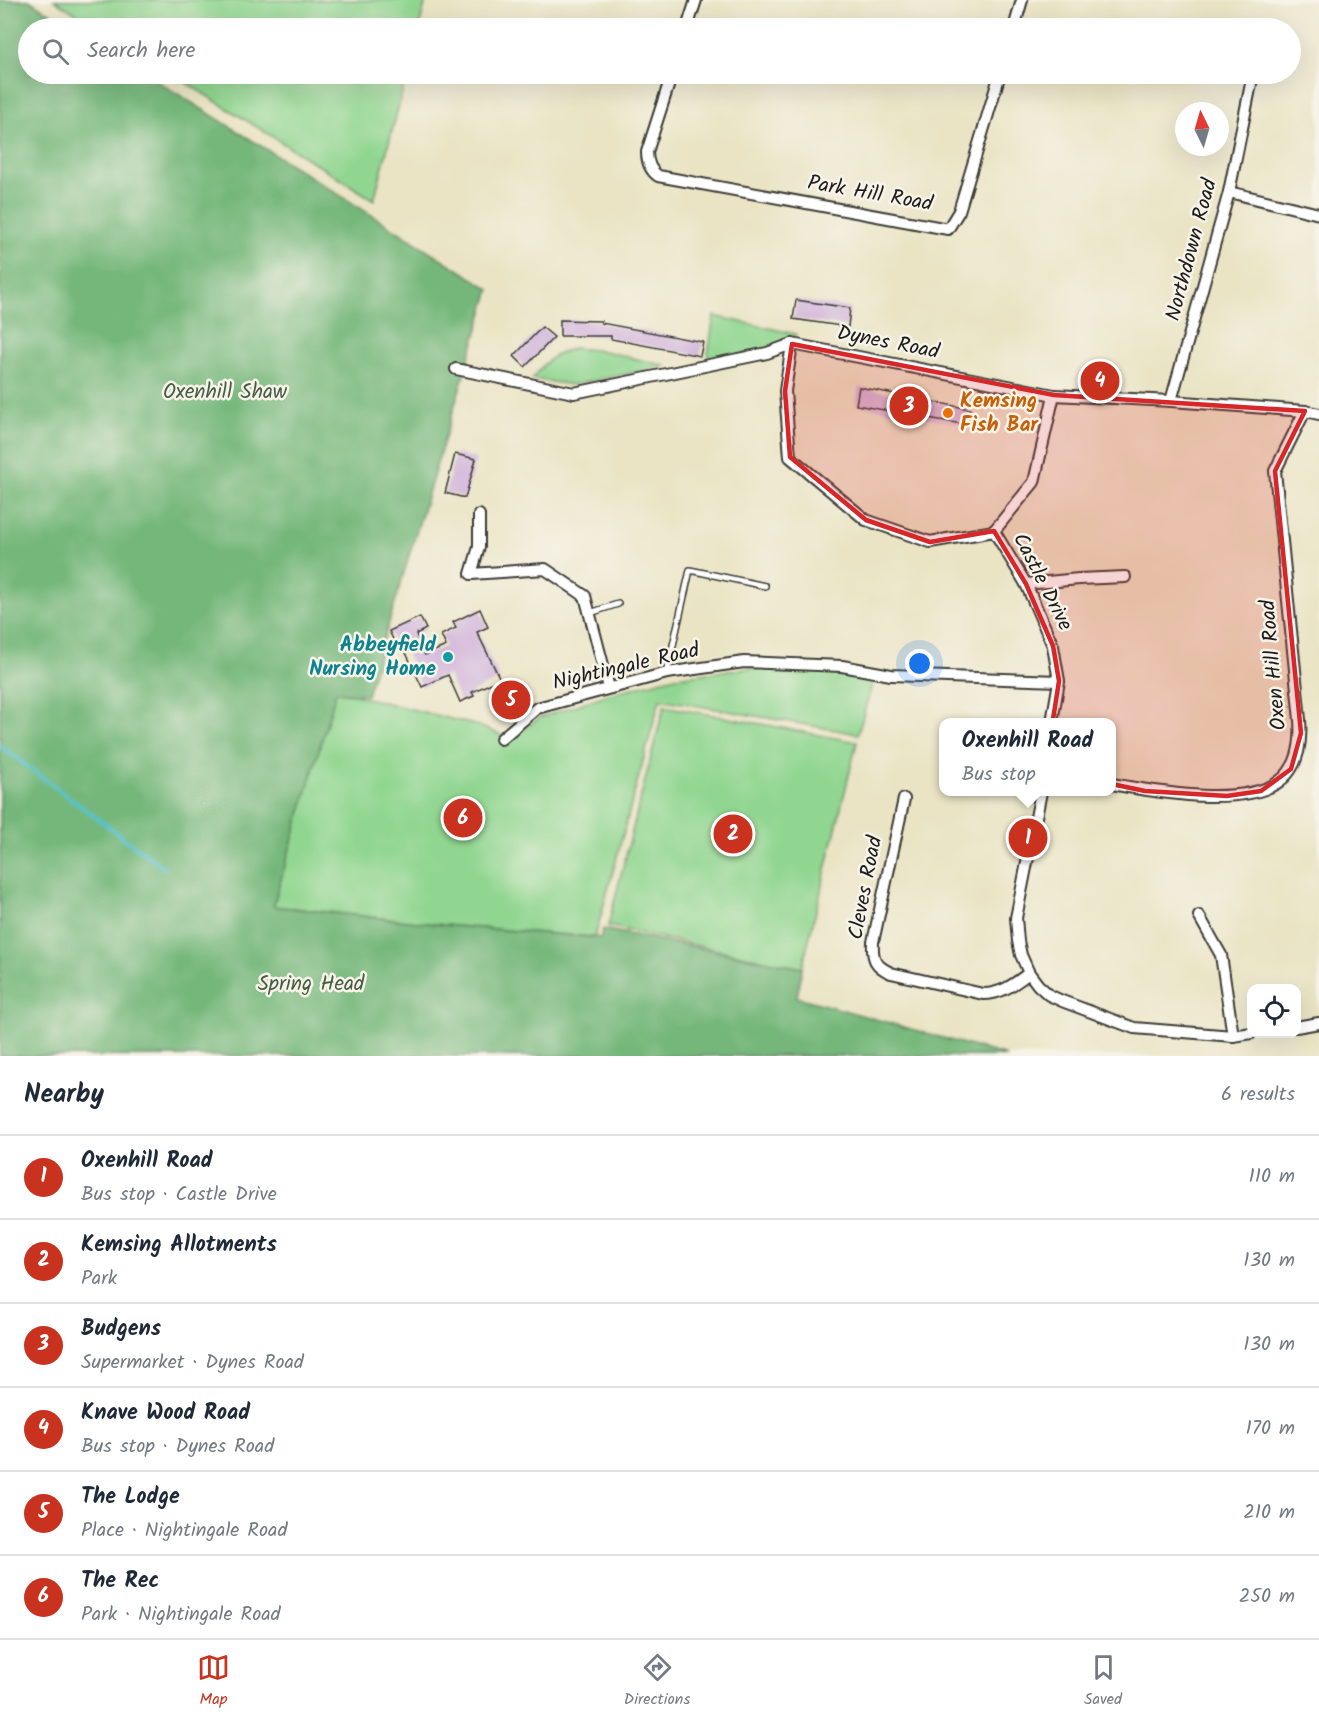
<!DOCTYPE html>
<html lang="en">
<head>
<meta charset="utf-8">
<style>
	:root { --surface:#fff; --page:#f2f2f3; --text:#1f2937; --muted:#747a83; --line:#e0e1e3; --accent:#c8321e }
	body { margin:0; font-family:Kalam,sans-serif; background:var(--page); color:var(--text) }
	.controls { position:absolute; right:18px; bottom:18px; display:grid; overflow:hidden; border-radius:12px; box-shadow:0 6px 24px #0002 }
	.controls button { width:54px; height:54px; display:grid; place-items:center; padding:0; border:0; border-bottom:2px solid var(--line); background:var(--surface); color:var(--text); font:30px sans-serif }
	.compass { position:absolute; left:1175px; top:102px; width:54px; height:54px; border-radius:50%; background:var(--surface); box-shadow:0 6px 24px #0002; rotate:355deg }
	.you { position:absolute; left:920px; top:664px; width:21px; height:21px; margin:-15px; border:4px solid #fff; border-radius:50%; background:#1a73e8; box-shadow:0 0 0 9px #1a73e833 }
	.badge { display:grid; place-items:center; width:39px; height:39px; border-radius:50%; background:var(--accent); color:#fff; font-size:20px; font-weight:700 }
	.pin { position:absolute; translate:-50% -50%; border:3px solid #fff; box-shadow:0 2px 6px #0006 }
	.popup { position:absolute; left:939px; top:718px; width:177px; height:78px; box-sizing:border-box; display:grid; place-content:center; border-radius:12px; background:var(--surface); filter:drop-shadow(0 2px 4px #0005); font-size:20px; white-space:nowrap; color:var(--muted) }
	.popup b { font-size:22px; color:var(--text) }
	.popup::after { content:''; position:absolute; left:50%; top:100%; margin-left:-12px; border:12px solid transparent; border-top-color:var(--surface) }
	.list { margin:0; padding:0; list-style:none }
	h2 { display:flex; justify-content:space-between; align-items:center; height:78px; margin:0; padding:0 24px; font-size:26px }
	h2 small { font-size:20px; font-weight:400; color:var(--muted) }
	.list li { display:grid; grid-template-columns:39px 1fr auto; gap:18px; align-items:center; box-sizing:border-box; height:84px; padding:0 24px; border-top:2px solid var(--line) }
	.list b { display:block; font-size:22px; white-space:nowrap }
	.list p { margin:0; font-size:20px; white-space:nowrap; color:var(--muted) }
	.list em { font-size:20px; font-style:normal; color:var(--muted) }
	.icon { flex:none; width:33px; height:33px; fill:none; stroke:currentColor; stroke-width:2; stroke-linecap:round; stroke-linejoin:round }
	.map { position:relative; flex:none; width:1319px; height:1056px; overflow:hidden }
	.search { position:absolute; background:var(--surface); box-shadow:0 6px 24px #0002; left:18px; right:18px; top:18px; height:66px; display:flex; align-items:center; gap:15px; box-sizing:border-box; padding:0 21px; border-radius:33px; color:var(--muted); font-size:22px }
	.sheet { height:582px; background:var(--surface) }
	nav { display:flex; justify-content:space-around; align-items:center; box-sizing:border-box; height:84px; border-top:2px solid var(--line); background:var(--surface); font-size:16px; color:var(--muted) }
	nav a { display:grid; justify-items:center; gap:3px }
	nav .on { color:var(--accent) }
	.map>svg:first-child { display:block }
	.green { fill:#90d690; stroke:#567956; stroke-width:1.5 }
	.forest { fill:#74b77a; stroke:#486a4b; stroke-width:1.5 }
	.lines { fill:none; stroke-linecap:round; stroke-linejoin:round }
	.stream { stroke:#56c3cd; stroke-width:4 }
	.building { fill:#cfb0da }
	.service-casing { stroke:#3b3a35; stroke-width:8 }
	.minor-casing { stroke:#3b3a35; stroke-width:14 }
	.service { stroke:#fff; stroke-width:5 }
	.minor { stroke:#fff; stroke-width:10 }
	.marked { fill:#d62828; fill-opacity:0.2; stroke:#d62828; stroke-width:4.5; stroke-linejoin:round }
	.food-dot { fill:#e8710a; stroke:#f7f3e8; stroke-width:2 }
	.culture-dot { fill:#0f9aa8; stroke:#f7f3e8; stroke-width:2 }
	.labels { text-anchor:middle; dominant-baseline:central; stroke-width:5; stroke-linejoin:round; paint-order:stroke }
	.street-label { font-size:21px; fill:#1c1c1c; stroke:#f7f3e8 }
	.park-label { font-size:21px; fill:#455d45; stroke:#f7f3e8 }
	.food-label { font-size:21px; font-weight:bold; fill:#c56008; stroke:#f7f3e8; text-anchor:start }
	.culture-label { font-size:21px; font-weight:bold; fill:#0d838f; stroke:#f7f3e8; text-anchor:end }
</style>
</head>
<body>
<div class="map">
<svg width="1319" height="1056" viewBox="0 0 1319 1056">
	<rect width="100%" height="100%" fill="#f7f3e8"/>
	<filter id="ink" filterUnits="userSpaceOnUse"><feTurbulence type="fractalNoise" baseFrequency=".0167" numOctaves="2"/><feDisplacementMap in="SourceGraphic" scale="12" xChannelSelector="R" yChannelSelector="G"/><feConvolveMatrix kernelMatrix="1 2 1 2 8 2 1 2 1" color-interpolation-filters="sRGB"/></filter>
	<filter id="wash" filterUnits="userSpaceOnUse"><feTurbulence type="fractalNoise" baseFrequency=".008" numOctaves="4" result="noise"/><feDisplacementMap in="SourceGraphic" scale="24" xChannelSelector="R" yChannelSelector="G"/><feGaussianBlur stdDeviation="1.35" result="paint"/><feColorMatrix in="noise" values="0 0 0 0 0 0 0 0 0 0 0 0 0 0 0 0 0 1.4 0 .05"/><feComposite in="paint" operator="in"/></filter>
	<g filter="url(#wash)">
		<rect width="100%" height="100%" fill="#eae4c5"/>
		<!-- green -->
		<g class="green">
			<polygon points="54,0 426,0 419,28 99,28"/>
			<polygon points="172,74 407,74 374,200 353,187"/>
			<polygon points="714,316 796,334 793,340 768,349 707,361"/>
			<path d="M574,348L604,351L666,366L572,385L532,379C546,361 551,355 574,348Z"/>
			<polygon points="750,668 842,671 874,678 858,734 660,699 595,937 444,925 273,906 336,691 355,695 479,726 511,739 539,718 609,694 675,677"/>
			<polygon points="664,706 857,742 802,968 608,926"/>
		</g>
		<!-- forest -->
		<polygon class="forest" points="0,0 29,0 74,28 28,28 28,74 146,74 490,289 367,695 336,692 273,906 444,925 600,938 603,929 802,968 797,997 1007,1056 0,1056"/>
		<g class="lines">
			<!-- stream -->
			<polyline class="stream" points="0,746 164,868"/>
		</g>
		<g id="blocks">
			<!-- building -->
			<g class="building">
				<polygon points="796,300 850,308 848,327 793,319"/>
				<polygon points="560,320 601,321 601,323 703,342 700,356 611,339 611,336 560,336"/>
				<polygon points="542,327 554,337 525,367 514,356"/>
				<polygon points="859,387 970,409 967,425 856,405"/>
				<polygon points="455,454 476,459 465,498 445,493"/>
				<polygon points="480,609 488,627 477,632 500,679 472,692 474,696 460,702 448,675 422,687 400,640 395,643 389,631 420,617 426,629 416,634 425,655 446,646 441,635 456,628 453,622"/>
				<polygon points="512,684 522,708 508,715 503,704 505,703 499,691"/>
			</g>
		</g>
	</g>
	<g filter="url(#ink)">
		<use href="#blocks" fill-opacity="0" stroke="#3b3a35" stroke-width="1.5"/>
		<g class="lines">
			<!-- service casing -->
			<g class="service-casing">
				<g id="service">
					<polyline points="590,613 618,604"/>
					<polyline points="667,672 690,570 765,586"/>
				</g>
			</g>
			<!-- minor casing -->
			<g class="minor-casing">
				<g id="minor">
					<polyline points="687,28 696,0"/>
					<polyline points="1014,28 1022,0"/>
					<path d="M672,74L647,152C647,162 650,170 658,176L948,229L959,211L1000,74"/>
					<polyline points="1229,192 1319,214"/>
					<polyline points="792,344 785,391 790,457 866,520 930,542 994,531 1034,482 1054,395"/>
					<polyline points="456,369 574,393 767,353 792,344 1054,395 1171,401 1305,411 1319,414"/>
					<polyline points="1171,401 1229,192 1253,74"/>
					<polyline points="479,515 479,547 471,574 545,569 585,596 609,688"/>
					<polyline points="994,531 1026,584 1053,646 1059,681 1052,722"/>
					<polyline points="1026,584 1079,579 1125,577"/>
					<polyline points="501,739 537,708 667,673 744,662 842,666 891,675 1059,681"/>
					<path d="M1112,784C1144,790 1175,795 1208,796C1264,797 1305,786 1300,720L1275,471L1305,411"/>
					<polyline points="1041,792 1016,918 1018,941 1021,955 1029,973 1038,985 1049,995 1062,1001 1134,1028 1233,1036 1252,1033"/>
					<path d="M904,799L873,942C872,959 875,966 891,973L983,994C1002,994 1014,984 1029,973"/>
					<polyline points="1199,916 1221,955 1233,1036"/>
					<polyline points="1296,1027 1319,1023"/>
				</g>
			</g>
			<!-- service -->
			<use href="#service" class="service"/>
			<!-- minor -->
			<use href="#minor" class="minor"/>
		</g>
	</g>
	<!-- marked area -->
	<path class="marked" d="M792,344L1054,395L1305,411L1275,471L1301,733L1291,769L1261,791L1227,796L1145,791L1045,770L1059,681L1053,646L1026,584L994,531L930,542L866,520L790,457L785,391Z"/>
	<!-- markers -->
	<circle class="food-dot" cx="948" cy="413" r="6"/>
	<circle class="culture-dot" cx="448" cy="657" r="6"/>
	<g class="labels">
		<!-- street labels -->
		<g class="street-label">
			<text transform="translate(870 194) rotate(10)">Park Hill Road</text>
			<text transform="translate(1192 250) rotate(-75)">Northdown Road</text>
			<text transform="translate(888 343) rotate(11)">Dynes Road</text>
			<text transform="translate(1042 582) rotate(63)">Castle Drive</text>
			<text transform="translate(1274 665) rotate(-95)">Oxen Hill Road</text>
			<text transform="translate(626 667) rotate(-13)">Nightingale Road</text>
			<text transform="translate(866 888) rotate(-79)">Cleves Road</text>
		</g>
		<!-- park labels -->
		<g class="park-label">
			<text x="225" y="392">Oxenhill Shaw</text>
			<text x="311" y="984">Spring Head</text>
		</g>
		<!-- food labels -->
		<g class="food-label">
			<text x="960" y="401">Kemsing<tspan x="960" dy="24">Fish Bar</tspan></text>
		</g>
		<!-- culture labels -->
		<g class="culture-label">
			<text x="436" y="645">Abbeyfield<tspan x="436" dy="24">Nursing Home</tspan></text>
		</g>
	</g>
</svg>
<div class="controls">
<button><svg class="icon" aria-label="locate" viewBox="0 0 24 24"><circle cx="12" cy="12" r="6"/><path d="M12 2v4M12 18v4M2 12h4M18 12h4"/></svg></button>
</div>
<svg class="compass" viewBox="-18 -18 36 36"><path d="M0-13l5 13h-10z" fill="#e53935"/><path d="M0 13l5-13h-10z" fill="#747a83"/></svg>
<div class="you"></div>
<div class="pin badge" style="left:1028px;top:838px">1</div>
<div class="popup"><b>Oxenhill Road</b>Bus stop</div>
<div class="pin badge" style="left:733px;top:834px">2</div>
<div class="pin badge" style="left:909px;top:406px">3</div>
<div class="pin badge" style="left:1100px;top:381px">4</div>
<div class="pin badge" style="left:511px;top:700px">5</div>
<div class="pin badge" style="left:463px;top:818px">6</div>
<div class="search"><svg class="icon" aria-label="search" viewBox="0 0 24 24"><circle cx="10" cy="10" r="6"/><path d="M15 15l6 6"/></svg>Search here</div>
</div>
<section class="sheet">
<h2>Nearby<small>6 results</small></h2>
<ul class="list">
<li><span class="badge">1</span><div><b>Oxenhill Road</b><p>Bus stop · Castle Drive</p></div><em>110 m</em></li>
<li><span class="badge">2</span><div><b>Kemsing Allotments</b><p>Park</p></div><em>130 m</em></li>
<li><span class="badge">3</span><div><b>Budgens</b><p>Supermarket · Dynes Road</p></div><em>130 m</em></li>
<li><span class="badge">4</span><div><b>Knave Wood Road</b><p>Bus stop · Dynes Road</p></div><em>170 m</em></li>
<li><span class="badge">5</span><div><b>The Lodge</b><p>Place · Nightingale Road</p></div><em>210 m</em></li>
<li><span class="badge">6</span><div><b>The Rec</b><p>Park · Nightingale Road</p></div><em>250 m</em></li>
</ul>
</section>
<nav>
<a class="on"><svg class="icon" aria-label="map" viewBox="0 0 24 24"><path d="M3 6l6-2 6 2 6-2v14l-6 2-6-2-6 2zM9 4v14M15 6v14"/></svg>Map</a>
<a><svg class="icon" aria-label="directions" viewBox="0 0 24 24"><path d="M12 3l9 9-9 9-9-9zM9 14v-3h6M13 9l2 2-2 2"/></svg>Directions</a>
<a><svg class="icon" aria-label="saved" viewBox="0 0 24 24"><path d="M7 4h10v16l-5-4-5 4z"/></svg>Saved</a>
</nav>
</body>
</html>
